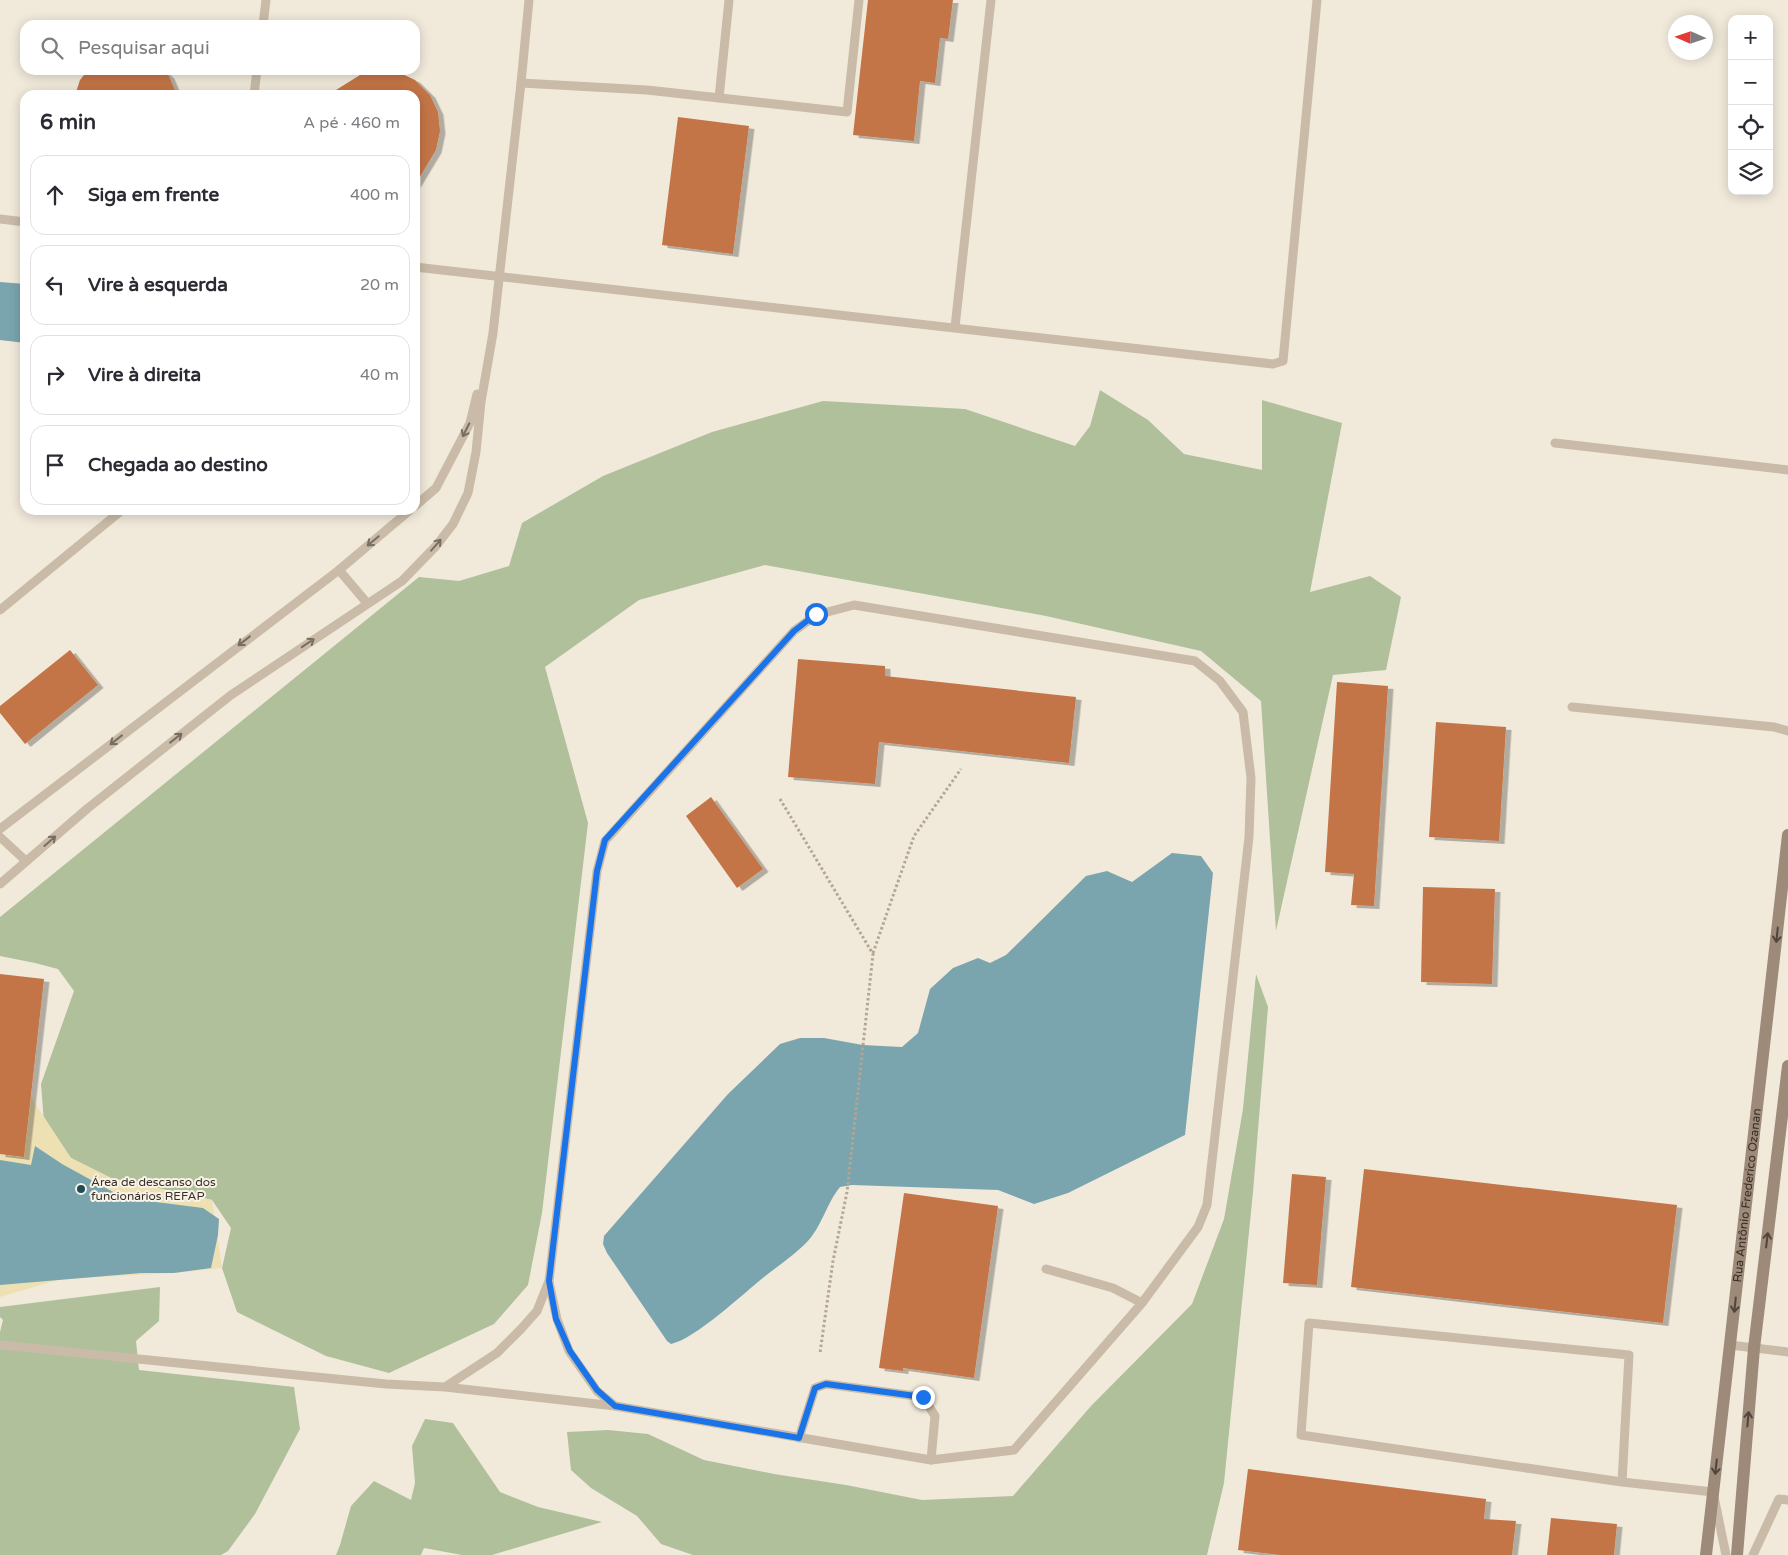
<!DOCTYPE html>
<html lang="pt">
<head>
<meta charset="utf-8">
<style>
	:root { --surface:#fff; --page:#f2f2f3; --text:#2b2b33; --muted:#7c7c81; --line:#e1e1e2 }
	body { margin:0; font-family:"Varela Round",sans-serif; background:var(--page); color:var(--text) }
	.controls { position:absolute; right:15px; top:15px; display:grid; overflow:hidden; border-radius:10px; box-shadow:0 2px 12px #0003 }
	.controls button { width:45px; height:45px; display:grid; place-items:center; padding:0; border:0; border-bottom:1px solid var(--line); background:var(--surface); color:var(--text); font:25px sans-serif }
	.compass { position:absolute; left:1668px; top:15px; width:45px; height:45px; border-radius:50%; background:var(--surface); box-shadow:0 2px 12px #0003; rotate:273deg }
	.stop { position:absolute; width:15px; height:15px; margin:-11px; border:4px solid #1a73e8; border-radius:50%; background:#fff }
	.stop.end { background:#1a73e8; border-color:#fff; box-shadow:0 1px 5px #0008 }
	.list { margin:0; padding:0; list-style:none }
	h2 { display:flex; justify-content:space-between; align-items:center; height:65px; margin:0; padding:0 20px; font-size:21px }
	h2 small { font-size:16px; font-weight:400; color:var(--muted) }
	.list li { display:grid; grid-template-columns:32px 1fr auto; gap:15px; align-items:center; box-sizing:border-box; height:80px; margin:0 10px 10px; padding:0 10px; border:1px solid var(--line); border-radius:15px }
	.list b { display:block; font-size:19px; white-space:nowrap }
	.list em { font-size:16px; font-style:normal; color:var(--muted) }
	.icon { flex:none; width:28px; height:28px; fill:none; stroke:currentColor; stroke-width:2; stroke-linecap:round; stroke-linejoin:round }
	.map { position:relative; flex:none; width:1788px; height:1555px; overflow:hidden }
	.search { position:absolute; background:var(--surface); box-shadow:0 2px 12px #0003; left:20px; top:20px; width:400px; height:55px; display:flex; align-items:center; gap:12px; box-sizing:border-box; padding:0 18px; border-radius:15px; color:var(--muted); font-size:19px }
	.panel { position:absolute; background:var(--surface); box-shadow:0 2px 12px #0003; left:20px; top:90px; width:400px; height:425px; border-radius:15px }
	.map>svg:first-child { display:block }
	.green { fill:#afc09b }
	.sand { fill:#ede0b2 }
	.water { fill:#7aa5ae }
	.building { fill:#c47446; filter:url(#shadow) }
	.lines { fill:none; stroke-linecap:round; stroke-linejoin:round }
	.path { stroke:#b5a591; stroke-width:3; stroke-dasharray:2.5 2.5; stroke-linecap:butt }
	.lane { stroke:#c9bba7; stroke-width:9 }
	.secondary { stroke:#9d8a78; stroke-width:12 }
	.oneway { stroke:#786d61 }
	.oneway2 { stroke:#50453c }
	.route { stroke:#1a73e8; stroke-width:6 }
	.poi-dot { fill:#1e4c57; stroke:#f9f3e7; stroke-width:2 }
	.labels { text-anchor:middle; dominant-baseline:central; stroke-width:4; stroke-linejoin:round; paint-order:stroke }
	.poi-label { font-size:12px; fill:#362e28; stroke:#f9f3e7; text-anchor:start }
	.street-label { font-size:12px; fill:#362e28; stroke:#f9f3e7 }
</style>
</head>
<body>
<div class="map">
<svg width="1788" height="1555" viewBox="0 0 1788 1555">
	<defs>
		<filter id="shadow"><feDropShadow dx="5.5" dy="3" stdDeviation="0" flood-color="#0004"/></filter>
	</defs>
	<rect width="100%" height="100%" fill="#f1eadb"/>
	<!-- green -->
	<g class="green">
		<polygon points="1100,390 1148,420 1184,454 1262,470 1262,400 1342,423 1310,592 1370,576 1401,597 1386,670 1333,675 1276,931 1261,701 1201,651 1046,616 765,565 639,600 545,667 588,823 542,1213 528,1285 494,1324 389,1373 326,1356 237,1312 222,1268 231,1228 212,1200 111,1178 71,1158 44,1123 41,1084 74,991 58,969 35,963 0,956 0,917 419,577 459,581 509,566 522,523 603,476 712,432 823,401 965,409 1075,446 1090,426"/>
		<polygon points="1256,974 1268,1007 1253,1192 1224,1483 1207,1555 693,1555 661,1544 637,1516 591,1488 571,1470 567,1432 608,1430 648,1434 704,1460 774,1474 846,1485 922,1500 1013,1496 1091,1406 1192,1304 1224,1219 1243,1109"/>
		<polygon points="160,1287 159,1321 136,1341 139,1370 294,1387 300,1429 255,1514 228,1551 221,1555 0,1555 0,1332 3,1320 0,1317 0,1307"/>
		<polygon points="425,1419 453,1423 500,1492 538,1507 602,1522 492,1555 462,1555 424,1548 421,1555 336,1555 340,1545 351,1506 374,1481 411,1500 415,1483 412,1446"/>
	</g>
	<!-- sand -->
	<polygon class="sand" points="0,1094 31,1097 71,1158 111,1178 212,1200 222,1268 174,1273 61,1279 0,1297"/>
	<!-- water -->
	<g class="water">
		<polygon points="0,282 25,284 25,343 0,340"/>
		<path d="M1172,853L1201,856L1213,873L1185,1135L1068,1193L1034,1204L998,1190L852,1185L840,1187C826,1204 822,1227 806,1243C794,1255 778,1266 764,1277C743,1294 695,1339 671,1344L667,1341L607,1253L603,1244L604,1236L728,1094L780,1044L800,1038H824L863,1045L902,1047L918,1033L930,989L953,968L978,958L990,963L1006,955L1086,876L1107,871L1132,882Z"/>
		<polygon points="35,1146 62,1164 124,1198 203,1208 219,1219 218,1235 211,1268 174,1273 141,1273 0,1285 0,1160 31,1165"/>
	</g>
	<!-- building -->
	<g class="building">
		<polygon points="868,0 953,0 948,39 940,38 935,83 920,81 914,141 853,135"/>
		<polygon points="88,70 163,70 169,76 177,95 75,95 80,80"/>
		<polygon points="379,70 398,72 415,80 430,95 438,112 440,131 436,150 415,185 415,95 328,95 360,75"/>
		<polygon points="678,117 749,126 733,254 662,245"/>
		<polygon points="70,650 98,685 25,744 0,713 0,706"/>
		<polygon points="798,659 885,666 885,676 1076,697 1069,763 879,742 875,784 788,777"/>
		<polygon points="1337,682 1388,686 1374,906 1351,905 1354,874 1325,872"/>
		<polygon points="1436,722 1506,727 1499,841 1429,837"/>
		<polygon points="711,797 763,869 737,888 686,816"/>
		<polygon points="1423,887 1495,889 1492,984 1421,982"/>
		<polygon points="0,974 44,979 24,1157 0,1154"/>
		<polygon points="1364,1169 1677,1205 1663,1323 1351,1287"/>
		<polygon points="1292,1174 1326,1177 1317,1285 1283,1283"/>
		<polygon points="904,1193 998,1206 974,1378 903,1368 903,1371 879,1368"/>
		<polygon points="1248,1469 1486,1499 1484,1519 1516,1521 1512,1555 1280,1555 1238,1550"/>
		<polygon points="1551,1518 1617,1524 1614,1555 1547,1555"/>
	</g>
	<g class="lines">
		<!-- path -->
		<g class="path">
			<polyline points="780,799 873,954 847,1192 833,1261 820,1353"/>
			<polyline points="873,953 914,836 961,769"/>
		</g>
		<!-- lane -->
		<g class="lane">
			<polyline points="263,25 266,0"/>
			<polyline points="521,83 647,90 847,112 859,0"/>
			<polyline points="254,95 257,70"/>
			<polyline points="719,98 729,0"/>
			<polyline points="0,219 25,222"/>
			<polyline points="415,267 1273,364 1283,361 1317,0"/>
			<polyline points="955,327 991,0"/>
			<polyline points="1555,443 1788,470"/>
			<polyline points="415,506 436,488 470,423 477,394"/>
			<polyline points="339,570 367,603"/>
			<polyline points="0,610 122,510"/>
			<polyline points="1572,707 1774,727 1788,731"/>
			<polyline points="0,829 339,570 410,510"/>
			<polyline points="0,837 26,861"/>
			<polyline points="0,884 88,808 231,695 402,581 436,546 453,524 468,493 476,452 481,402 493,333 521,83 529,0"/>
			<polyline points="1046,1269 1113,1288 1142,1303"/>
			<polyline points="549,1282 557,1319 569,1351 597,1391 615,1406"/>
			<polyline points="0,1345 386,1384 445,1387 615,1406 931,1460 1014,1450 1142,1303 1198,1227 1207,1205 1249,837 1251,778 1243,712 1220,681 1195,661 854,605 816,615 794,631 605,841 597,871 549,1281 537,1311 521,1329 497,1353 445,1387"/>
			<polyline points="1730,1345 1788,1352"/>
			<polyline points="799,1438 815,1388 826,1384 923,1397 935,1416 931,1460"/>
			<polyline points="1622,1482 1629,1355 1309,1323 1301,1435 1622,1482 1713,1492 1726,1555"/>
			<polyline points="1753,1555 1779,1499 1788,1500"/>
		</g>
		<!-- secondary -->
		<g class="secondary">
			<path id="s1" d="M1706,1555L1788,835"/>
			<polyline points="1737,1555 1754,1348 1788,1066"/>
		</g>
	</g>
	<!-- one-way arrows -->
	<defs><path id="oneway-shaft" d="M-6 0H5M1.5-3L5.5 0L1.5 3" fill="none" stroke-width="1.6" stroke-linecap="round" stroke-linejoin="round" transform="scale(1.25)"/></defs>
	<g class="oneway">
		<use href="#oneway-shaft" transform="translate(466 430) rotate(117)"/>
		<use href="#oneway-shaft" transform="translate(373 541) rotate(140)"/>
		<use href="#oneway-shaft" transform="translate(436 545) rotate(-49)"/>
		<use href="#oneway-shaft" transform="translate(244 641) rotate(142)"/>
		<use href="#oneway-shaft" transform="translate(308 643) rotate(-34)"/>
		<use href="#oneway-shaft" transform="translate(176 738) rotate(-38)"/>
		<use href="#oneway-shaft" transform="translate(116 740) rotate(142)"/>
		<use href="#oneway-shaft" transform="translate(50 841) rotate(-41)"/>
	</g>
	<g class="oneway2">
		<use href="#oneway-shaft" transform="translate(1777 935) rotate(96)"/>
		<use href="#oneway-shaft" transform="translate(1767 1240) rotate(-83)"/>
		<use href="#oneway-shaft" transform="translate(1735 1305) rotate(96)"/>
		<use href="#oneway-shaft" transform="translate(1748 1419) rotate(-85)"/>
		<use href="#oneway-shaft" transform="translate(1716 1467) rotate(96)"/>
	</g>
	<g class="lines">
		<!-- route -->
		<polyline class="route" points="816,614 794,631 605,840 597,871 549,1281 556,1319 570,1351 597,1390 615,1406 799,1438 815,1388 826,1384 923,1397"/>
	</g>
	<!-- markers -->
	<circle class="poi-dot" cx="81" cy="1189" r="5"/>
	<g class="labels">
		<!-- poi labels -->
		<g class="poi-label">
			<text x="91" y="1182">Área de descanso dos<tspan x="91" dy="14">funcionários REFAP</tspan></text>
		</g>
		<!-- street labels -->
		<g class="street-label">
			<text stroke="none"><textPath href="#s1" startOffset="362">Rua Antônio Frederico Ozanan</textPath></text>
		</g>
	</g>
</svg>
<div class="controls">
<button>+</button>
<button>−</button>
<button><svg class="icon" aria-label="locate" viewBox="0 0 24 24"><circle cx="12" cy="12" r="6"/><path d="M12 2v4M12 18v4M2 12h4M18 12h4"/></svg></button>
<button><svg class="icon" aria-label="layers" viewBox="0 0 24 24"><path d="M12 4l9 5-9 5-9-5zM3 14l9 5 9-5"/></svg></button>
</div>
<svg class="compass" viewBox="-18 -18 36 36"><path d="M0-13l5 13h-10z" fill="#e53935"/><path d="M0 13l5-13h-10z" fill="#7c7c81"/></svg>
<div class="stop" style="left:816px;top:614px"></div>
<div class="stop end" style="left:923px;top:1397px"></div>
<div class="search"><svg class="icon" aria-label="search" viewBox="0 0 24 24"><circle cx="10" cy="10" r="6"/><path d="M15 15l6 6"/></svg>Pesquisar aqui</div>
<section class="panel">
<h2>6 min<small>A pé · 460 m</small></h2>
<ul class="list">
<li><svg class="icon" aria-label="ahead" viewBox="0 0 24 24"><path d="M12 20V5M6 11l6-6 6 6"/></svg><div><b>Siga em frente</b></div><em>400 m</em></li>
<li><svg class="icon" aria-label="left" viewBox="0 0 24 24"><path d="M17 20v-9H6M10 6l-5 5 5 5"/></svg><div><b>Vire à esquerda</b></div><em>20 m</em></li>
<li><svg class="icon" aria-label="right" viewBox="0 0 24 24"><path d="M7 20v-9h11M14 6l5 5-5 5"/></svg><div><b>Vire à direita</b></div><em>40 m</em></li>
<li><svg class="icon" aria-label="arrive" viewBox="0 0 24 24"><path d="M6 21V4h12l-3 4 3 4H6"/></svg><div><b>Chegada ao destino</b></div></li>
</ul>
</section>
</div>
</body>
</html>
